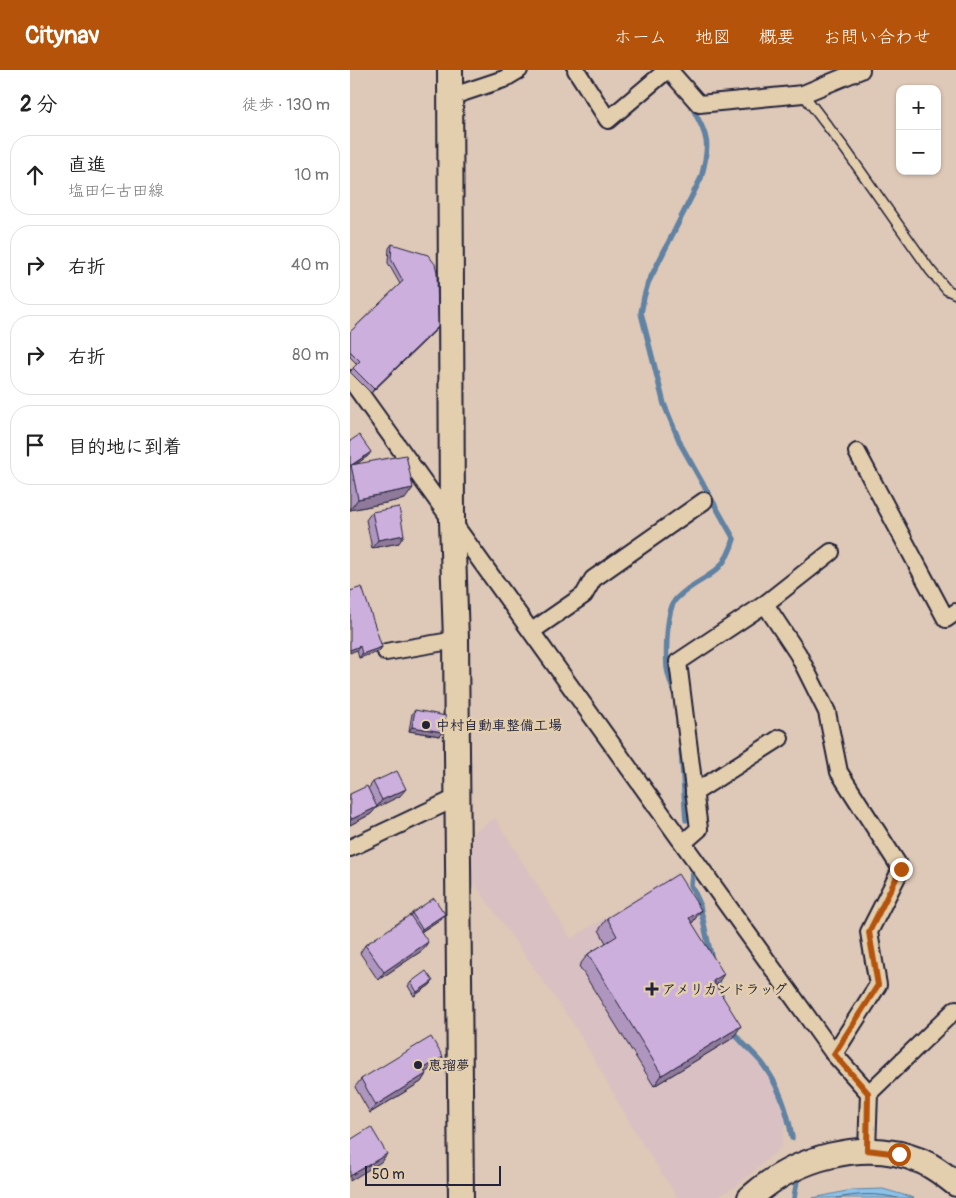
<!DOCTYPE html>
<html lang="ja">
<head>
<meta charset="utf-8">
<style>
	:root { --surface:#fff; --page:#f6f6f6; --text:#222; --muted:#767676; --line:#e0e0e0; --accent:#b45309 }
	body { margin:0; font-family:Pangolin,"Klee One",sans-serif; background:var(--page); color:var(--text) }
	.controls { position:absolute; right:15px; top:15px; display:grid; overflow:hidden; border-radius:10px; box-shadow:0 1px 4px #0004 }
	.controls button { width:45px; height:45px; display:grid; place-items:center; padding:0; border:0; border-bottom:1px solid var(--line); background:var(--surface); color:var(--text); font:25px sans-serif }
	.scale { position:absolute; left:15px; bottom:12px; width:136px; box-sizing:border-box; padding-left:5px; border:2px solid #22223b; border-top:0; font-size:14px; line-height:18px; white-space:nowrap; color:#22223b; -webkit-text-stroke:4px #e3cead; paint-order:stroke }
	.stop { position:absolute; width:15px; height:15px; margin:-11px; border:4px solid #b45309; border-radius:50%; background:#fff }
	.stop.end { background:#b45309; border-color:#fff; box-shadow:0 1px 5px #0008 }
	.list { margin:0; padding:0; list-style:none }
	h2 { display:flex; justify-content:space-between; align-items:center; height:65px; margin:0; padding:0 20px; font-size:21px }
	h2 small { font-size:16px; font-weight:400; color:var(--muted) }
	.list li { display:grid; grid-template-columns:32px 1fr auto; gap:15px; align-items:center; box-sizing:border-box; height:80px; margin:0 10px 10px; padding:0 10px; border:1px solid var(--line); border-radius:20px }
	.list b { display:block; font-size:19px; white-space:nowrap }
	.list p { margin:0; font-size:16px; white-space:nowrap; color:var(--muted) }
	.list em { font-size:16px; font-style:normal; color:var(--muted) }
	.icon { flex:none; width:28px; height:28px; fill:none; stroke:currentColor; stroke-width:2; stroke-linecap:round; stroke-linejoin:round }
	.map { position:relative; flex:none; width:606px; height:1128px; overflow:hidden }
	header { display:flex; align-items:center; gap:30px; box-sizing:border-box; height:70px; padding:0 25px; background:var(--accent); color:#fff }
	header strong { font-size:24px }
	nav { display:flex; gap:28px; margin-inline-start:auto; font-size:18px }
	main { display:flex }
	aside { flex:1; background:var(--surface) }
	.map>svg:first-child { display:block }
	.built { fill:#d9c0c2 }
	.water { fill:#8bc2e9; stroke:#6182a3 }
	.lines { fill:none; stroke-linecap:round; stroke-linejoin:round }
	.shore { stroke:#4c6281; stroke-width:1 }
	.stream { stroke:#6182a3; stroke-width:5.5 }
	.lane-casing { stroke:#22223b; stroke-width:12 }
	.street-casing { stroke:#22223b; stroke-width:20 }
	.secondary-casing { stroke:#22223b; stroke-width:28 }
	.lane { stroke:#e3cead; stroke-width:9 }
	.street { stroke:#e3cead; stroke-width:16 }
	.secondary { stroke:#e3cead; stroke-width:24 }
	.wall { fill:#af96be; stroke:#22223b }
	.shaded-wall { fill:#8f7a9b; stroke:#22223b }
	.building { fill:#ccafdd; stroke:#22223b }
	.route { stroke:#b45309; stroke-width:6 }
	.poi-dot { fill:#22223b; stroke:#e3cead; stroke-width:2 }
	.labels { text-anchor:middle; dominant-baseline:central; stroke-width:5; stroke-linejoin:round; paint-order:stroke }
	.poi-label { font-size:14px; font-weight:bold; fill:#22223b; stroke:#e3cead; text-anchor:start }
</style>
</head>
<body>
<header>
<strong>Citynav</strong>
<nav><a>ホーム</a><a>地図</a><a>概要</a><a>お問い合わせ</a></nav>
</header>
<main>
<aside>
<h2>2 分<small>徒歩 · 130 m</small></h2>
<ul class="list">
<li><svg class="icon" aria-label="ahead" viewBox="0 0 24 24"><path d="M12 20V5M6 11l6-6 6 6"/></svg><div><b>直進</b><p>塩田仁古田線</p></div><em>10 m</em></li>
<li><svg class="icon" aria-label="right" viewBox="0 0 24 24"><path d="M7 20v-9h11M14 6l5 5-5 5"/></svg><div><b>右折</b></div><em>40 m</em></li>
<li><svg class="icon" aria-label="right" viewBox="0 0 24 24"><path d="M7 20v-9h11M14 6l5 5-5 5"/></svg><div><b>右折</b></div><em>80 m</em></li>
<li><svg class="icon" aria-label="arrive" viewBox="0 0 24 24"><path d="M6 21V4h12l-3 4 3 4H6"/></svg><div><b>目的地に到着</b></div></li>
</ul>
</aside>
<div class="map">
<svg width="606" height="1128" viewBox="0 0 606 1128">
	<rect width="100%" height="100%" fill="#dec8b7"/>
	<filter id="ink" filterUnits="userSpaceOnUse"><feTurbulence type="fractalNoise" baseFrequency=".02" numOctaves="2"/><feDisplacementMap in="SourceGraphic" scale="10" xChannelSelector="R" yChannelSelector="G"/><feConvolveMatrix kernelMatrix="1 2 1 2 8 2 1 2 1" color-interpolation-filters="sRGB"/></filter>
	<g filter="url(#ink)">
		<!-- built -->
		<polygon class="built" points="145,748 221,869 326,803 347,835 378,955 387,971 410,993 419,1007 429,1027 436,1049 431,1077 389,1114 366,1128 328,1128 287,1065 227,959 123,811 123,763"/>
		<!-- water -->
		<polygon class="water" points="533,1119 564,1128 463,1128 502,1120"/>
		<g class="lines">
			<!-- shore -->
			<path class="shore" d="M487,1128C507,1124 527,1123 547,1128"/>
			<!-- stream -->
			<g class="stream">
				<path d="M324,623C322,615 318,606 317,597C316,581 316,540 326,529C351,504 372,510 384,469L331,375L314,334L291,243L294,227L298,213L351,108C361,71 358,68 341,35"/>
				<polyline points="331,677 336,750"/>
				<polyline points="342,805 341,815 349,832 362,890"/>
				<polyline points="366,906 371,926"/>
				<path d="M381,959C390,972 402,981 412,993C428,1014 438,1042 442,1068"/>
				<polyline points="444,1128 448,1104"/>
			</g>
			<!-- lane casing -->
			<g class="lane-casing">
				<polyline id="lane" points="453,24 495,79 580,200 597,220 606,224"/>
			</g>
			<!-- street casing -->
			<g class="street-casing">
				<g id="street">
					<polyline points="226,0 258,50 317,0"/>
					<polyline points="319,0 349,34 453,24 511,0"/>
					<polyline points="100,27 154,9 169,0"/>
					<polyline points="0,309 484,984 519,1023 517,1080"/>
					<polyline points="507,382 596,549 606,542"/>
					<polyline points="415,534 448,584 477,642 489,702 551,799 519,862 528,915 484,984"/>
					<polyline points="182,561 234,525 243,509 354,431"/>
					<polyline points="36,582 106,570"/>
					<polyline points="344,723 430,668"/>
					<polyline points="333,773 349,759 328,592 415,534 481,482"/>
					<polyline points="0,778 106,728"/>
					<polyline points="519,1023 606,939"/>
				</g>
			</g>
			<!-- secondary casing -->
			<g class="secondary-casing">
				<g id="secondary">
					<polyline points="100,0 102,451 106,570 111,1128"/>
					<path d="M400,1128C444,1088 514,1067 571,1091C583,1096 596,1106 606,1114"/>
				</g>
			</g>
			<!-- lane -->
			<use href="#lane" class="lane"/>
			<!-- street -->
			<use href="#street" class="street"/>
			<!-- secondary -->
			<use href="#secondary" class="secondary"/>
		</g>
		<!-- wall -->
		<g class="wall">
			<polygon points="42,174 88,257 85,261 21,323 0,302 7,294 0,287 0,262 50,214 38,193 39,178"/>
			<polygon points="0,371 18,386 6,394 55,429 0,440"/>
			<polygon points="22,442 49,473 22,478 16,450"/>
			<polygon points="0,521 32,577 29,581 9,588 7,580"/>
			<polygon points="65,640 93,662 90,666 59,661 62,644"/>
			<polygon points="23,712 50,726 26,737 21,744 0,755 0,724 18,719"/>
			<polygon points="351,840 342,853 366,915 383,968 304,1016 229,896 238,884 256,873 249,860 257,848"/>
			<polygon points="62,843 95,844 92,848 71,862 73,880 28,910 10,883 15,875 60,846"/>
			<polygon points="83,911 80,915 64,926 58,916 61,912"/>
			<polygon points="93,987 87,995 75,1002 76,1004 71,1012 20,1043 5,1017 11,1009"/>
		</g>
		<!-- shaded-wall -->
		<g class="shaded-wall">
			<polygon points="88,257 85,261 21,323 24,319"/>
			<polygon points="21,382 18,386 2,397 1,396"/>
			<polygon points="63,418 55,429 0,440 8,429"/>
			<polygon points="54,465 49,473 22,478 28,470"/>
			<polygon points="10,576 7,580 0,583 0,580"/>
			<polygon points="32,577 29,581 9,588 12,584"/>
			<polygon points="62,657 93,662 90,666 59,661"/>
			<polygon points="56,719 50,726 26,738 32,730"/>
			<polygon points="27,737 21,744 0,755 0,751 2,749"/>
			<polygon points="351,840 343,852 331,859 339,848"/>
			<polygon points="95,844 92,848 69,863 72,859"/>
			<polygon points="78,872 73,880 28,910 34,902"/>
			<polygon points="374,904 366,916 363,911"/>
			<polygon points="83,911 80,915 64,926 67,922"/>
			<polygon points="391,956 383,968 304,1016 312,1005"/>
			<polygon points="93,987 87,995 68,1007 73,999"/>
			<polygon points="76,1004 71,1012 20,1043 26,1035"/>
			<polygon points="37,1084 31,1092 0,1111 0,1106"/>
		</g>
		<!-- building -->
		<g class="building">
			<polygon points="42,174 78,185 85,194 87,202 88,257 24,319 3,298 10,291 0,281 0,262 53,211 41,189"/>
			<polygon points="9,365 21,382 0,396 0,371"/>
			<polygon points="56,385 63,418 8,429 1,395"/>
			<polygon points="49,437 54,465 28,470 22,442"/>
			<polygon points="12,517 32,577 12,584 10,576 0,580 0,521"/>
			<polygon points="65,640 96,646 93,662 62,657"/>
			<polygon points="47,701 56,719 32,730 23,712"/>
			<polygon points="17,716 27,737 2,749 0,746 0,724"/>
			<polygon points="328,804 351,840 339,848 374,904 363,911 391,956 312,1005 238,884 267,866 257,848"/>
			<polygon points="84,828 95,844 72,859 62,843"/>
			<polygon points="60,845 78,872 34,902 15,875"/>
			<polygon points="76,901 83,911 67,922 61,912"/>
			<polygon points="81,967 93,987 73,999 76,1004 26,1035 11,1009"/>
			<polygon points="21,1057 37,1084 0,1106 0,1070"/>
		</g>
	</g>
	<g class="lines" filter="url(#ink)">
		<!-- route -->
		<polyline class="route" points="549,1084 517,1080 518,1023 484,984 528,915 519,862 551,799"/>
	</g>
	<!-- markers -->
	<g class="poi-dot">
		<circle cx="76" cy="655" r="5"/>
		<path d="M299.5 911.5h5v5h5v5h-5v5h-5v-5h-5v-5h5z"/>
		<circle cx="68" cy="995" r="5"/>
	</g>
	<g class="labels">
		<!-- poi labels -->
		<g class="poi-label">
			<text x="86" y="655">中村自動車整備工場</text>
			<text x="312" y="919">アメリカンドラッグ</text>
			<text x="78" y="995">恵瑠夢</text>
		</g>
	</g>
</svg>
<div class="controls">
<button>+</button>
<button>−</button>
</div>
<div class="scale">50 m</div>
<div class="stop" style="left:549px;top:1084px"></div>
<div class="stop end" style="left:551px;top:799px"></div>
</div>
</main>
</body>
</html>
